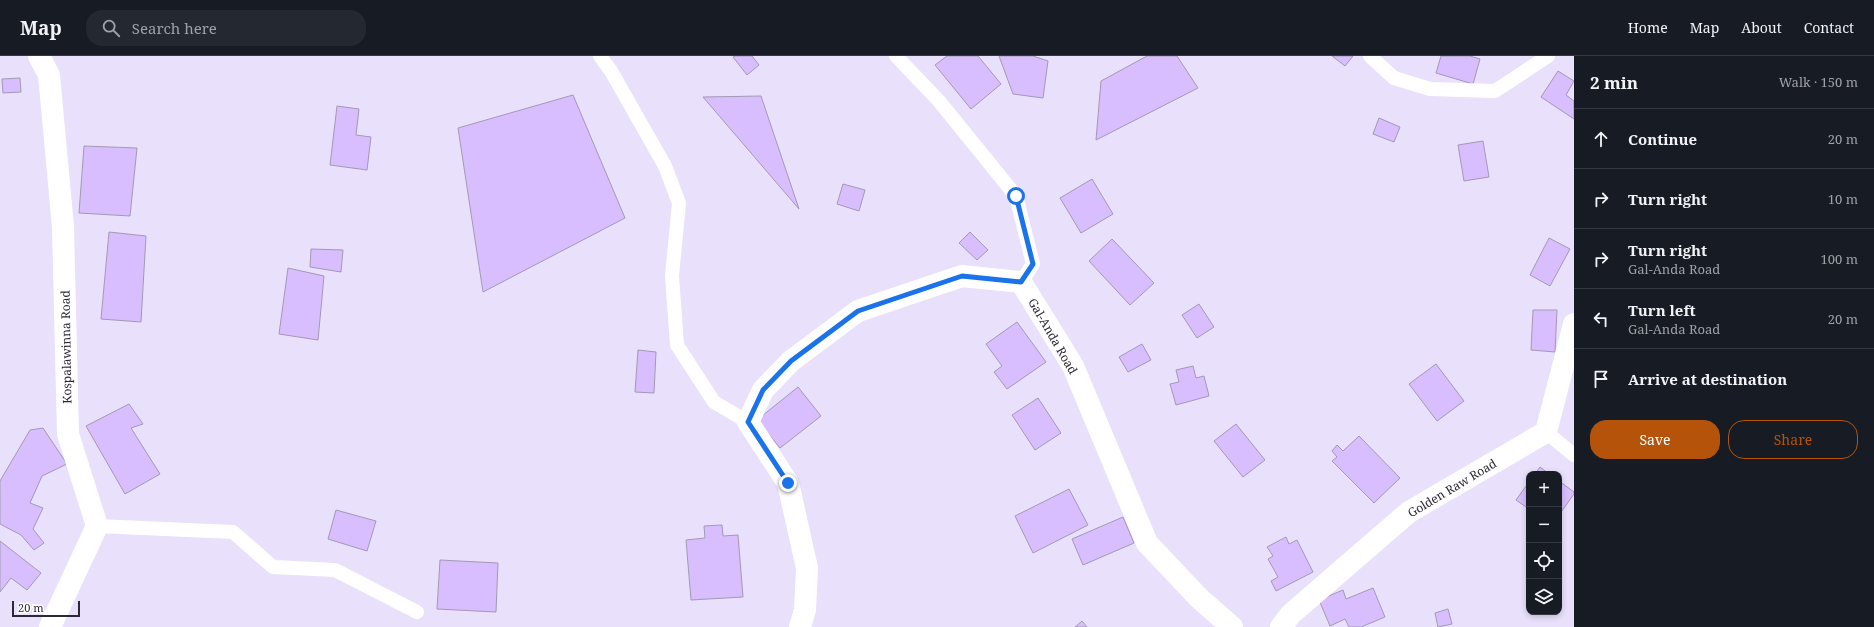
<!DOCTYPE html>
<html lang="en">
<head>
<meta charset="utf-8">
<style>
	:root { --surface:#171b24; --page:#242831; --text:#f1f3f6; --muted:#9ea1a6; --line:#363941; --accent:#b45309 }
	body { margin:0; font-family:"Noto Serif",serif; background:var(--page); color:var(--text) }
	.controls { position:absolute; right:12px; bottom:12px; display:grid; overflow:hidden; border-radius:8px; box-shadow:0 2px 6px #0003 }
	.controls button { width:36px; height:36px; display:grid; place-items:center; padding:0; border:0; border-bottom:1px solid var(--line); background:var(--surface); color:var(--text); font:20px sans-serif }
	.scale { position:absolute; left:12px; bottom:10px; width:68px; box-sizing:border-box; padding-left:4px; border:2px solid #2d2934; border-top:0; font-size:11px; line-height:14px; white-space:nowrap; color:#2d2934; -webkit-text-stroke:3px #fff; paint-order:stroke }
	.stop { position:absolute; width:12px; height:12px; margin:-9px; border:3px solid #1a73e8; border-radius:50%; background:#fff }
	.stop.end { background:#1a73e8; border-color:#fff; box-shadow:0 1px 4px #0008 }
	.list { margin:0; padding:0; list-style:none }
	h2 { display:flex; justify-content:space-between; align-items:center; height:52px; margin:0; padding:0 16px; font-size:17px }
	h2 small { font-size:13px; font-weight:400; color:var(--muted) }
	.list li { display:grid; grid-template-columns:26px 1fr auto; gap:12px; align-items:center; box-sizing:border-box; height:60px; padding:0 16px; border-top:1px solid var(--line) }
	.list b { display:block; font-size:15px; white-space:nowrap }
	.list p { margin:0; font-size:13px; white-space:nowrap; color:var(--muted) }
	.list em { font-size:13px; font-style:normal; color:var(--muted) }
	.actions { display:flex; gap:8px; padding:12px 16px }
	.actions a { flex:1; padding:9px 0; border:1px solid var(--accent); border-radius:16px; text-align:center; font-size:14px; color:var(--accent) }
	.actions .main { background:var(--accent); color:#fff }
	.icon { flex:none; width:22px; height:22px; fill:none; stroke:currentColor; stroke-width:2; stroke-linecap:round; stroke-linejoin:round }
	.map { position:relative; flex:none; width:1574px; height:571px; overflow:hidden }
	header { display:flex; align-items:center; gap:24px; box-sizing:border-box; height:56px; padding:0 20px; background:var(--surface); border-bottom:1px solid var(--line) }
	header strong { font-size:19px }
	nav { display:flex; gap:22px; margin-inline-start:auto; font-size:14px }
	.search { width:280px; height:36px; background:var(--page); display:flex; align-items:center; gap:10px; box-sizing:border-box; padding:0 14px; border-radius:16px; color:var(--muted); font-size:15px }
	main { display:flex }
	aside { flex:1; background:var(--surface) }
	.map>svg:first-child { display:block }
	.building { fill:#d8befe; stroke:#a399b3 }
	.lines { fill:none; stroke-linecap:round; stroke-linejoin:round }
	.lane { stroke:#fff; stroke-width:14 }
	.street { stroke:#fff; stroke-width:22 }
	.route { stroke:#1a73e8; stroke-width:5 }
	.labels { text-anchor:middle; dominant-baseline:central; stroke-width:3; stroke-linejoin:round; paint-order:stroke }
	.street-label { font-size:12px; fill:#2d2934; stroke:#fff }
</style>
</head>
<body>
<header>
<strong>Map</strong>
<div class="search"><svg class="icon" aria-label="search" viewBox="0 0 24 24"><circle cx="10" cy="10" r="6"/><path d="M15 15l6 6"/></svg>Search here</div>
<nav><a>Home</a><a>Map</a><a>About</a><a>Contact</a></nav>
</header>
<main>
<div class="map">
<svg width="1574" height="571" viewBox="0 0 1574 571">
	<rect width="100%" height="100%" fill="#e9e0fc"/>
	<!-- building -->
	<g class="building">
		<polygon points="735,0 752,0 759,9 747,19 733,1"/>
		<polygon points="947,0 978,0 1001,28 971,53 935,9"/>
		<polygon points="999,0 1033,0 1048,5 1043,42 1013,38"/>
		<polygon points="1147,0 1177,0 1198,32 1096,84 1101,25"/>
		<polygon points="1332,0 1353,0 1345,10"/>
		<polygon points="1441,0 1470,0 1480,3 1473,28 1436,17"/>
		<polygon points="1558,15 1574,25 1566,39 1574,45 1574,63 1541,41"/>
		<polygon points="20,22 21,36 3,37 2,23"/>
		<polygon points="573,39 625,162 483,236 458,72"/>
		<polygon points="761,40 799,153 703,41"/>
		<polygon points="337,50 359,53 356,79 371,81 367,114 330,109"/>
		<polygon points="1379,62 1400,71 1394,86 1373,78"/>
		<polygon points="1483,85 1489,121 1464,125 1458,89"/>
		<polygon points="84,90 137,92 130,160 79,157"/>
		<polygon points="1092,123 1113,158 1081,177 1060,142"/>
		<polygon points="843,128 865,134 859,155 837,148"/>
		<polygon points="109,176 146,180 141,266 101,263"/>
		<polygon points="970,176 988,194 977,204 959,187"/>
		<polygon points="1549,182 1570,193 1550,230 1530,219"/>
		<polygon points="1112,183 1154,227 1130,249 1089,205"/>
		<polygon points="311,193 343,194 341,216 310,211"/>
		<polygon points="288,212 324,220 318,284 279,278"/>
		<polygon points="1199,248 1214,271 1197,282 1182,259"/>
		<polygon points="1533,254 1557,254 1555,296 1531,294"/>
		<polygon points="1017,266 1046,306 1007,333 994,316 1002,310 986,288"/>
		<polygon points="1142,288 1151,304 1128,316 1119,301"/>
		<polygon points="638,294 656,296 654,337 635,336"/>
		<polygon points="1436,308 1464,345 1437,365 1409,328"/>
		<polygon points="1193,310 1196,322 1204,320 1209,340 1176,349 1170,328 1179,326 1176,314"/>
		<polygon points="798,331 821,360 780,392 757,364"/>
		<polygon points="1038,342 1061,377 1035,394 1012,359"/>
		<polygon points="129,348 143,368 131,372 160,418 125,438 86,370"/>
		<polygon points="1236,368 1265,404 1243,421 1214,385"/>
		<polygon points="43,372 67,408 42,420 30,447 43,452 33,473 44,487 34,494 21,479 0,468 0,425 30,374"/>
		<polygon points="1359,380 1400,422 1374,447 1332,405 1337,401 1332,395 1337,389 1343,395"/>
		<polygon points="1540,411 1549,418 1535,418"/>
		<polygon points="1559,425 1574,436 1574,438 1559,459"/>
		<polygon points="1529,426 1529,453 1516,444"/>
		<polygon points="1069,433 1088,469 1033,497 1015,460"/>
		<polygon points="336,454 376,465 367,495 328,483"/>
		<polygon points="1123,461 1134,487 1083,509 1072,483"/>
		<polygon points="722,469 723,480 738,479 743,541 691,544 686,484 705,482 704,470"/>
		<polygon points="1286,481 1289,488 1297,484 1313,516 1276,535 1271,525 1278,521 1268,503 1273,500 1267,491"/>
		<polygon points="0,485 41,517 27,534 11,522 0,536"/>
		<polygon points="440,504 498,507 496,556 437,553"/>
		<polygon points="1373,532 1385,561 1361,571 1349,571 1345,563 1330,570 1319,544 1343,534 1346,543"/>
		<polygon points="1448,553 1452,568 1438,571 1435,557"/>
		<polygon points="1082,565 1087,571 1075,571"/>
	</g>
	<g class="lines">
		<!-- lane -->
		<g class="lane">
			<polyline points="600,0 611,15 665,110 679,147 672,220 677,289 714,346 748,366"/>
			<polyline points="896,0 939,45 1016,140 1033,208 1021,226"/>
			<polyline points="1370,0 1394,22 1430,33 1495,35 1548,0"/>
			<polyline points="1546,376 1574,399"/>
			<polyline points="97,470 233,476 273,511 335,514 417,556"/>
		</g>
		<!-- street -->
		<g class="street">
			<polyline points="39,0 49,19 63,171 68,378 97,470 50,571"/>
			<polyline points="800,571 805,554 807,512 788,427 748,366 763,334 791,305 858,255 962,220 1021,226 1073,310 1147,487 1199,542 1232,571"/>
			<polyline points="1281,571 1291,558 1409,456 1546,376 1574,268"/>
		</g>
	</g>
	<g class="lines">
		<!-- route -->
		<polyline class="route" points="788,427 748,366 763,334 791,305 858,255 962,220 1021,226 1033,208 1016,140"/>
	</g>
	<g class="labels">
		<!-- street labels -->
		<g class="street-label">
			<text transform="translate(1053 280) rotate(60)">Gal-Anda Road</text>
			<text transform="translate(66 291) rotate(-91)">Kospalawinna Road</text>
			<text transform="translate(1452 432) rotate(-31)">Golden Raw Road</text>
		</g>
	</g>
</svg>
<div class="controls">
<button>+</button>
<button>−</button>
<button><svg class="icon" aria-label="locate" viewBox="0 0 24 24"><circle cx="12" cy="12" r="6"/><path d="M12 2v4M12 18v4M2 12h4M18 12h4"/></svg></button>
<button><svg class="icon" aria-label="layers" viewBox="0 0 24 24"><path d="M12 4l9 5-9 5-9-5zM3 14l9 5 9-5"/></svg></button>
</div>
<div class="scale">20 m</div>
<div class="stop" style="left:1016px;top:140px"></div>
<div class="stop end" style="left:788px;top:427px"></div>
</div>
<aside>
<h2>2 min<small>Walk · 150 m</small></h2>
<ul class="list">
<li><svg class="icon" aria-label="ahead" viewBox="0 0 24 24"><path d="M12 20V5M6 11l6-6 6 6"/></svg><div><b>Continue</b></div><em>20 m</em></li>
<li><svg class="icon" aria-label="right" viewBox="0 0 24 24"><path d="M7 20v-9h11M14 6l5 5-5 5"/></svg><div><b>Turn right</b></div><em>10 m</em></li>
<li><svg class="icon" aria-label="right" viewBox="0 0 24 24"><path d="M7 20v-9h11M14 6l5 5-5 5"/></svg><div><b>Turn right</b><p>Gal-Anda Road</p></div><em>100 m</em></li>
<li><svg class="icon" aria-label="left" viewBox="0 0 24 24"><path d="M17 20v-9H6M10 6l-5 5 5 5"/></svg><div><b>Turn left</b><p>Gal-Anda Road</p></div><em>20 m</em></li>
<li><svg class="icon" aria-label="arrive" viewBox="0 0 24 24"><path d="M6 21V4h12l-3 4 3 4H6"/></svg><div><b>Arrive at destination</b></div></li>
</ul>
<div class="actions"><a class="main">Save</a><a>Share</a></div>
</aside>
</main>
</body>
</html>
